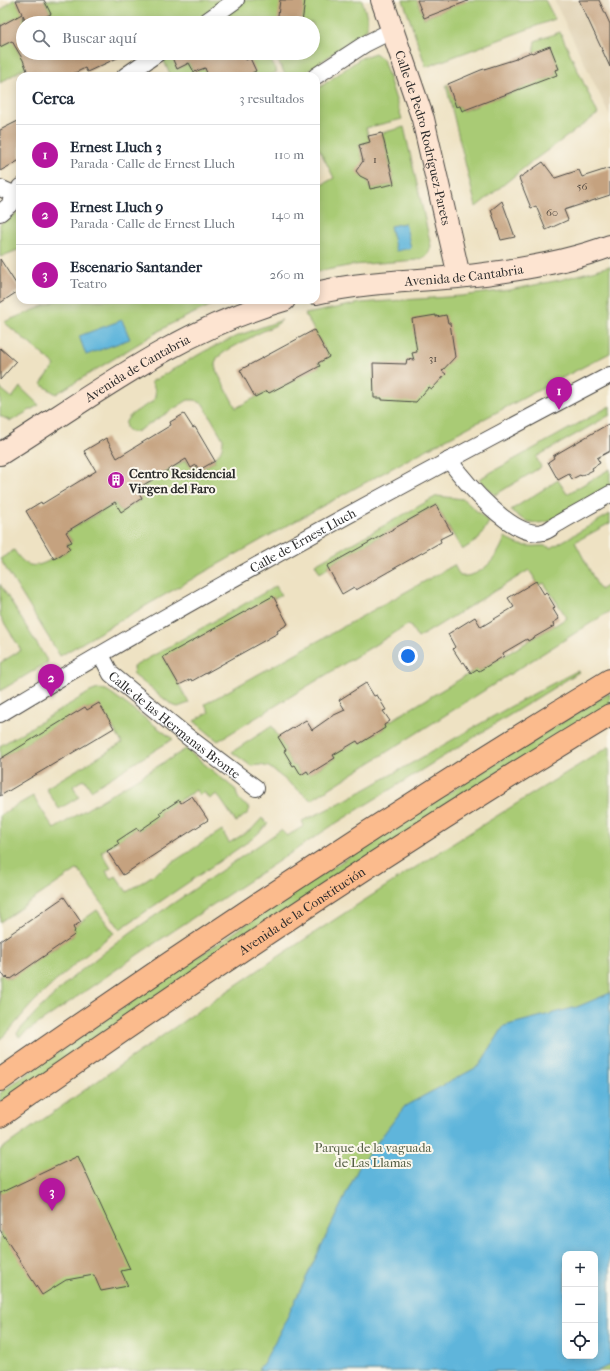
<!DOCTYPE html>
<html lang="es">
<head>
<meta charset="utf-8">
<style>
	:root { --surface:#fff; --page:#f2f2f3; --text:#1f2937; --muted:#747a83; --line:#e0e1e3; --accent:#b5179e }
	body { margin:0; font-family:"IM FELL French Canon",serif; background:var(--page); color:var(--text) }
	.controls { position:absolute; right:12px; bottom:12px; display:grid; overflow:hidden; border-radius:8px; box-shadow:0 2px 10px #0003 }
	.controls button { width:36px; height:36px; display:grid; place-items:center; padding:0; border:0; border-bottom:1px solid var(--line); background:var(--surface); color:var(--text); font:20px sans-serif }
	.you { position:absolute; left:408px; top:656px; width:14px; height:14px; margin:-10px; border:3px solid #fff; border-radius:50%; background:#1a73e8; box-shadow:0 0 0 6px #1a73e833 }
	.badge { display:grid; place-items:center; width:26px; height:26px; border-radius:50%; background:var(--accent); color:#fff; font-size:13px; font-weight:700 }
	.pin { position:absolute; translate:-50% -33px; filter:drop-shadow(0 1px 2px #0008) }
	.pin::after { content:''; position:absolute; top:21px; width:14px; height:12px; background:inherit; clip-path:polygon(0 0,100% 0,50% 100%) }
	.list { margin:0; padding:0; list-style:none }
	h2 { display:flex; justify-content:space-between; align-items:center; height:52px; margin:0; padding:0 16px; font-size:17px }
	h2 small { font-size:13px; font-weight:400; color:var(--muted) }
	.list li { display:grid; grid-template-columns:26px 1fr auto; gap:12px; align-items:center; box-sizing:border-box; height:60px; padding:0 16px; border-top:1px solid var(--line) }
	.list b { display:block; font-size:15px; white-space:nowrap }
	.list p { margin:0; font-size:13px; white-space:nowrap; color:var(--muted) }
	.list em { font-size:13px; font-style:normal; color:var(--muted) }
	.icon { flex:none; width:22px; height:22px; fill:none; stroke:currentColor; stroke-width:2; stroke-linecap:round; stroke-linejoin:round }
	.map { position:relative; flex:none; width:610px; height:1371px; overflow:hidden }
	.search { position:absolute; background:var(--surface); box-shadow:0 2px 10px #0003; left:16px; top:16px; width:304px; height:44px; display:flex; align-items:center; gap:10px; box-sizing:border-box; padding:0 14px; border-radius:22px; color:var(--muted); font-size:15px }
	.panel { position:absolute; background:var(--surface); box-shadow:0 2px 10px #0003; left:16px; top:72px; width:304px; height:232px; border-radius:12px }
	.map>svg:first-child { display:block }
	.built { fill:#e0d2b4 }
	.green { fill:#a9cb74; stroke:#6a7b50; fill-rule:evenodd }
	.water { fill:#5fb5db; stroke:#457083; fill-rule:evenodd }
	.building { fill:#c5a27f }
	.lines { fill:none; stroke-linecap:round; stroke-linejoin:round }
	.street-casing { stroke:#484642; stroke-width:18 }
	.secondary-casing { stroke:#484642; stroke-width:24 }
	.primary-casing { stroke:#484642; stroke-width:24 }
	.street { stroke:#fff; stroke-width:16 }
	.secondary { stroke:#fde4d1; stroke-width:22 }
	.primary { stroke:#fbbb8d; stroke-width:22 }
	.labels { text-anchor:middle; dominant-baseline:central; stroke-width:4; stroke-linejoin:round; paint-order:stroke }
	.number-label { font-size:11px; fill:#524940 }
	.street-label { font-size:13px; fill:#2b2b2b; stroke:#fbf7ec }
	.poi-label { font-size:13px; font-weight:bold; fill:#2b2b2b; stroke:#fbf7ec; text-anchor:start }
	.park-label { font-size:13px; fill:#515b41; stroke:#fbf7ec }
</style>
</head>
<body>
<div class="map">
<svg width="610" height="1371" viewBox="0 0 610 1371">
	<rect width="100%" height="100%" fill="#fbf7ec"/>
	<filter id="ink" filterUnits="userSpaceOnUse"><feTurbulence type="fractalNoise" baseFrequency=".025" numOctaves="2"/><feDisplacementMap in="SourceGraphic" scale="8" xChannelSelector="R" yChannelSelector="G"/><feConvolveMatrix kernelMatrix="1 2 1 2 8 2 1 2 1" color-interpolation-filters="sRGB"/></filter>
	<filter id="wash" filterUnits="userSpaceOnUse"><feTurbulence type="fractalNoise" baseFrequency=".012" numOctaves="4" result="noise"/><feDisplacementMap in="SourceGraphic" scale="16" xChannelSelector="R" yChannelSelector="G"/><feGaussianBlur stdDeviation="0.9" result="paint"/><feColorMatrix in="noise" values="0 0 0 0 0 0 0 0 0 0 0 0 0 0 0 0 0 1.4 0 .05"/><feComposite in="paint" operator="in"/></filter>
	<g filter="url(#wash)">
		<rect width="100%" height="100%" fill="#eee2c3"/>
		<!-- built -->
		<polygon class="built" points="554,0 610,0 610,116"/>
		<!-- green -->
		<g class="green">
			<polygon points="13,0 24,0 17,3 27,22 42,18 51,14 44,0 226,0 194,23 23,23 19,16 0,26 0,11"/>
			<polygon points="242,0 362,0 367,17 367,29 301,76 286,76 274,53 313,53 313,23 256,23 254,19 245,23 211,23"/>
			<polygon points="403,0 417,0 424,18 469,0 545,0 555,19 426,67"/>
			<path d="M560,32L598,114L530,163L476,207L446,85L448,84L456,107L460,106L462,111L477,106L476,102C500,99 520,91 540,78L542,81L557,75L555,70L559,69L550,46L546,47L547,50L533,55L535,41Z"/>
			<polygon points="17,38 23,53 26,67 0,83 0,47"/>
			<polygon points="165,53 180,53 177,69 189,63 194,72 205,68 208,76 171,76 161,55"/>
			<path d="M248,53C270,53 267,53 277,72L270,75L271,76H253L250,58L246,60L244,55Z"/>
			<path d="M375,53L383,59L402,119L366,128L370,142L359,145L364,164L360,176L367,177L370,189L394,184L382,133L404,127L431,246C429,255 426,257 417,260L353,265L316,272V188L334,178L316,143V90L361,58Z"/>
			<polygon points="20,211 20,249 0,257 0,224"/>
			<path d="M610,266V353C424,449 240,549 60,656L0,559L14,550C26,569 35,569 54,558L55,559L70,549L67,544L72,541L66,533L115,503L121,512L142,499L137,490L186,460L191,469L196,466L199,471L215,461L214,458C221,453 223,447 223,439L203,404L195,400H188L138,431C134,433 130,433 127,429C119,418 144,407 152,402C158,395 155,389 151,382L205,351L237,336L282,320L276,325L259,333L226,351L217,358L215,364L216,370L236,408L267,391L269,393L320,366L318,363L329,357L305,314L361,303L461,296L509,290L560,280Z"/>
			<polygon points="59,300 222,300 169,325 56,394 41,384 55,365 4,322"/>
			<polygon points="20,387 39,405 11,421 0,416 0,388 12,398"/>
			<polygon points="610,406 610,415 536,457 541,467 495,495 479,479"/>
			<path d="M610,469V487L550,521C533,526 523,521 511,510L558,480L567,494Z"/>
			<polygon points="437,496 463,499 489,522 479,539 462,550 436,505 327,566 328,568 320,573 315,564"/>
			<path d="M610,514V523L575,542L600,590L610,584V611L311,800L269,767L260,765L251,766L232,752L272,726L286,750L284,751L293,766L295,765L301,775L307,771L309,774L335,758L333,755L357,741L359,744L385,728L384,725L390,721L477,669L479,671L567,618L544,583L539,585L529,570L418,638L409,624L218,741L194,721L209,712L205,704L454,565L460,576C482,578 499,556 505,537C512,542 520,546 529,546C537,547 543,544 551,548Z"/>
			<polygon points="0,584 48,662 0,691 0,663 21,650 0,616"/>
			<polygon points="276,586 281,595 164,658 189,703 178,707 172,705 134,675 133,667"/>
			<path d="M577,671L579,672L330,827L143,951L19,1037L17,1033L38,1010L73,977L98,957L131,932L281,830L287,836L304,826L302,821C328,810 353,796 378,782C444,746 509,705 577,671Z"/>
			<polygon points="98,689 106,690 111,693 173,739 91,790 84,779 73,786 79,797 59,809 46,788 122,743 99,704 87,710 85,708 0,759 0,746 90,692"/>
			<path d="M610,693V705L0,1105V1093C199,953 402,819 610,693Z"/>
			<path d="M610,746V1371H0V1150C86,1089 172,1028 260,969C375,892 492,818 610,746ZM565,1254H595V1356H565Z"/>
			<path d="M186,749L236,790C237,800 242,803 250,808L248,813L236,822L217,794L209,799L204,792L199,795L196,790L159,813L161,816L139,831L137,828L101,852L111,868L106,871L111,879L116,876L127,892L222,830L229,843L252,829L262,818L268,824L252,839L120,929L78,869L0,922V815L33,796L54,829Z"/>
			<path d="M97,910L114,933C86,954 59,977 33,1003C23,1013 11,1031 0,1039V976L3,974L6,978L7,977L9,979L53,950L70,937V938L73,936V932L75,931L72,926L76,925Z"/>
		</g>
		<!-- water -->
		<g class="water">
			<polygon points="405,223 411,248 396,251 390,226"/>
			<polygon points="122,320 130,339 86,355 79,336"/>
			<path d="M610,993V1365L597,1371H261L259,1368L264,1362L284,1324L360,1165L405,1106L479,1066L504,1026L577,1007ZM565,1254H595V1356H565Z"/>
		</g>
		<g id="blocks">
			<!-- building -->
			<g class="building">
				<polygon points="16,0 44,0 51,14 32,23 27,23 23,15 23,53 128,53 87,72 85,68 69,76 29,76 23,60 12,41 0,47 0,26 22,14"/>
				<polygon points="280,0 305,0 302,23 277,23"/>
				<polygon points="417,0 468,0 468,1 424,18"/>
				<polygon points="579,0 599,0 610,24 610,67"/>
				<polygon points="550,46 559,69 555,70 557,75 462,111 460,106 456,107 448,84 481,70 516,59 516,58 531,52 532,53"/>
				<polygon points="170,53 243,53 246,60 250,58 256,71 252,73 253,76 208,76 205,68 194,72 189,63 177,69"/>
				<polygon points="20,120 20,160 0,171 0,130"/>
				<polygon points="382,133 394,184 370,189 368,180 360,176 356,171 363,161 359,145 370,142 368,136"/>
				<polygon points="543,162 555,178 579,170 582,177 610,168 610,195 564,210 568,220 546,230 536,206 531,208 519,178"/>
				<polygon points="502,201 515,237 501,240 491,210"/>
				<polygon points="0,259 20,290 0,303"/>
				<polygon points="436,315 436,317 446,315 448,323 450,323 455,357 442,371 446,374 432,389 429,387 416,402 382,400 382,398 374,398 373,363 406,364 407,359 414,360 412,353 417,352 412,319"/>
				<polygon points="314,330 329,357 318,363 320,366 292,381 269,393 267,391 255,397 240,370"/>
				<polygon points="0,348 16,362 0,380"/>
				<polygon points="184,414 193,428 195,427 215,461 199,470 196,465 191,468 186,459 137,489 142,498 121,512 115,502 66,532 72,542 67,544 70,549 54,559 26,511 41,502 42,504 96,471 84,451 106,438 117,458 171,425 170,422"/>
				<polygon points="610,423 610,451 597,458 600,463 592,468 593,470 581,476 580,475 572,479 569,474 558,480 548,462 554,458 553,456"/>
				<polygon points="436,505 452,533 440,539 441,542 356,590 354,587 342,594 327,566"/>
				<polygon points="536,581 544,594 546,592 555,607 553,609 559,619 553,623 554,626 528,641 527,639 503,653 504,656 479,671 477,669 471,673 464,662 462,663 453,649 455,647 448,634 475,617 481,627 514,607 508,598"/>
				<polygon points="273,596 288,624 277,631 278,633 199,677 192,681 191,679 179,685 163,657"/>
				<polygon points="366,683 374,696 377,695 386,710 383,711 390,721 384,725 385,728 359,744 357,741 333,755 335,758 309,774 307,771 301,775 295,765 293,766 284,751 286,750 278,737 306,720 312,730 332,716 345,710 339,700"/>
				<polygon points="99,703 114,728 0,796 0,759 85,707 87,710"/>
				<polygon points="192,796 208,820 123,875 107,851 119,844 117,841 129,833 137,828 139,831 161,816 159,813 179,800 181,803"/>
				<polygon points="64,897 81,922 73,927 75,931 74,932 75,934 73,936 11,979 10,978 9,979 7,977 6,979 0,970 0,941"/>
				<polygon points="78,1156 130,1269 121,1271 128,1286 101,1291 94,1275 66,1280 42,1295 0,1230 0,1193"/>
			</g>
		</g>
	</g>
	<g filter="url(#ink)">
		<use href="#blocks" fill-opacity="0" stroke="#484642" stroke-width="1"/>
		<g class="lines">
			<!-- street casing -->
			<g class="street-casing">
				<g id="street">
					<polyline points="204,23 236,0"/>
					<polyline points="125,76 158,53"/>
					<polyline points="316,76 365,44 393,30"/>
					<polyline points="0,188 18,196 20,187"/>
					<polyline points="0,213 20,196"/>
					<path d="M449,460C465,482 513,540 543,532C549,531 554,525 559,523C576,513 593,504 610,494"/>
					<path id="s1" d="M101,655L111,674L188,737L256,788"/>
					<path id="s2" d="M0,714C199,594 404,483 610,375"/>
				</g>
			</g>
			<!-- secondary casing -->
			<g class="secondary-casing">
				<g id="secondary">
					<path id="s3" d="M382,0L423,119L459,276"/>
					<path id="s4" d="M316,293C363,282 411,281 458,277C507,272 565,263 610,246"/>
					<path id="s5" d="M0,454C91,397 179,329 284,300"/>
				</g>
			</g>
			<!-- primary casing -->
			<g class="primary-casing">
				<g id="primary">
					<path d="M0,1080C199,940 402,807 610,680"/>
					<path id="s6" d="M0,1116C199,976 402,841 610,715"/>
				</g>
			</g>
			<!-- street -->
			<use href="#street" class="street"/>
			<!-- secondary -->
			<use href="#secondary" class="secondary"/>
			<!-- primary -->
			<use href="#primary" class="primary"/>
		</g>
	</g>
	<!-- icons -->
	<defs>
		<g id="building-disc" transform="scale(0.9)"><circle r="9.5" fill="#b5179e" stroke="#fbf7ec"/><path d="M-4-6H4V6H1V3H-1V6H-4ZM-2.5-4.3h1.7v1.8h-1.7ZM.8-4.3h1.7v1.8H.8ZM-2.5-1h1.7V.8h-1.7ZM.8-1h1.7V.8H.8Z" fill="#fff"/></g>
	</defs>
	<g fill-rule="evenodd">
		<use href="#building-disc" x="116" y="480"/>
	</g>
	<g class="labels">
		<!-- number labels -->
		<g class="number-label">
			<text x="375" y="159">1</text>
			<text x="582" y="186">56</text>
			<text x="552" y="212">60</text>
			<text x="433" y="358">31</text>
		</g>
		<!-- street labels -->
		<g class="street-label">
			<text stroke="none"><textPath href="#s3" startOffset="144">Calle de Pedro Rodríguez-Parets</textPath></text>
			<text stroke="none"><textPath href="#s4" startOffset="149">Avenida de Cantabria</textPath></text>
			<text stroke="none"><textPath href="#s5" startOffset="162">Avenida de Cantabria</textPath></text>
			<text stroke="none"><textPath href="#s2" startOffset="349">Calle de Ernest Lluch</textPath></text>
			<text stroke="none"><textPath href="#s1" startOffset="103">Calle de las Hermanas Bronte</textPath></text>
			<text stroke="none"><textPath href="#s6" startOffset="365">Avenida de la Constitución</textPath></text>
		</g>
		<!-- poi labels -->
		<g class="poi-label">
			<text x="129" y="473">Centro Residencial<tspan x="129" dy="15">Virgen del Faro</tspan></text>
		</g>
		<!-- park labels -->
		<g class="park-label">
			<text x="373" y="1147">Parque de la vaguada<tspan x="373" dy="15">de Las Llamas</tspan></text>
		</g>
	</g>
</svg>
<div class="controls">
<button>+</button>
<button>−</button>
<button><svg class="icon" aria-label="locate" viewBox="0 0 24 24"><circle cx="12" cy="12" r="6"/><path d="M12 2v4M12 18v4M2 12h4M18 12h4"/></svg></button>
</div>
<div class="you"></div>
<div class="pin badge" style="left:559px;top:410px">1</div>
<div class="pin badge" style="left:51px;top:697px">2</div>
<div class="pin badge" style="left:52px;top:1211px">3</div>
<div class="search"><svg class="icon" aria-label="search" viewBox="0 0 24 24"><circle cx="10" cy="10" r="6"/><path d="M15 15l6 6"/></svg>Buscar aquí</div>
<section class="panel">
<h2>Cerca<small>3 resultados</small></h2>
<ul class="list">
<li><span class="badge">1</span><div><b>Ernest Lluch 3</b><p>Parada · Calle de Ernest Lluch</p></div><em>110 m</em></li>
<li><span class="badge">2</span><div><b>Ernest Lluch 9</b><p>Parada · Calle de Ernest Lluch</p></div><em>140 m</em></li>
<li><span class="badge">3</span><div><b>Escenario Santander</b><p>Teatro</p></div><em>260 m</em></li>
</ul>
</section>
</div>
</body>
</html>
